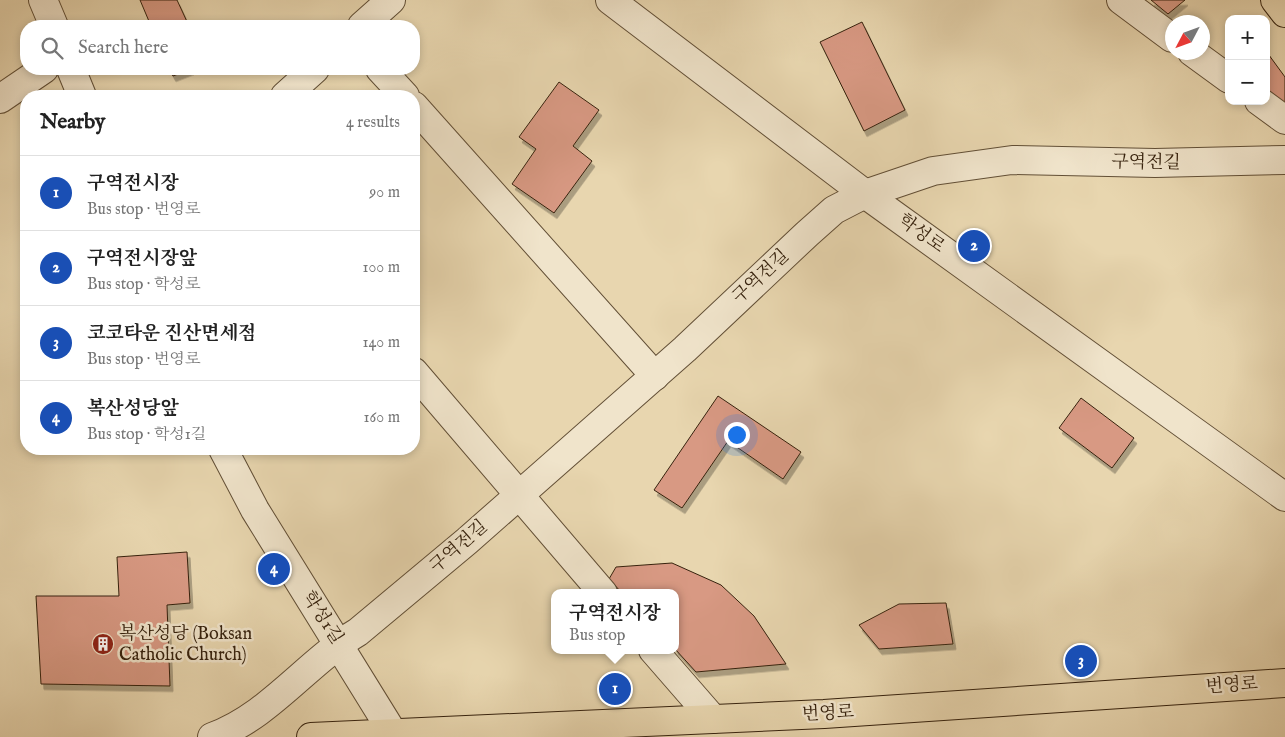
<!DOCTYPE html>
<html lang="en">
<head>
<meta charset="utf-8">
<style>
	:root { --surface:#fff; --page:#f6f6f6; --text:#222; --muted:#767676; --line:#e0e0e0; --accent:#0b8043 }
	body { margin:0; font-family:"IM FELL English","Noto Serif KR",serif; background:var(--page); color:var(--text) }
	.controls { position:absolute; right:15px; top:15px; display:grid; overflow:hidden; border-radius:10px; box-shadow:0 2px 8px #0003 }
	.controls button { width:45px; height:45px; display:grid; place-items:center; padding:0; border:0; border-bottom:1px solid var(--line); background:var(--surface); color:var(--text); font:25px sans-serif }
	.compass { position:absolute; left:1165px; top:15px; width:45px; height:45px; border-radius:50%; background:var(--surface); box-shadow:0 2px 8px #0003; rotate:229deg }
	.you { position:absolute; left:736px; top:434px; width:18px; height:18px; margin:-12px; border:4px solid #fff; border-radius:50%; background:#1a73e8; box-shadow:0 0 0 8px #1a73e833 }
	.badge { display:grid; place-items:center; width:32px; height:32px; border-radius:50%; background:var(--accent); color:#fff; font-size:16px; font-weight:700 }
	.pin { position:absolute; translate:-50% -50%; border:2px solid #fff; box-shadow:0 1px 5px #0006 }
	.popup { position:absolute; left:551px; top:589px; width:128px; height:65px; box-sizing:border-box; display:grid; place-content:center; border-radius:10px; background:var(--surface); filter:drop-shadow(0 1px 4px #0005); font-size:16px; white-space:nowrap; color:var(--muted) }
	.popup b { font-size:19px; color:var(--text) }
	.popup::after { content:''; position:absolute; left:50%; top:100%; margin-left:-10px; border:10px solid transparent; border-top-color:var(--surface) }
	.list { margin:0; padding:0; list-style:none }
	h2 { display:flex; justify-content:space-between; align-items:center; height:65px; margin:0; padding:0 20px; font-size:21px }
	h2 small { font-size:16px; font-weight:400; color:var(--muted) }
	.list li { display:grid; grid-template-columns:32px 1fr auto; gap:15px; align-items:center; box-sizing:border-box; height:75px; padding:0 20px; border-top:1px solid var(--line) }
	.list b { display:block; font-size:19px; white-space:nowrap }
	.list p { margin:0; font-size:16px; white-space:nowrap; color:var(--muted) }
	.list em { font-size:16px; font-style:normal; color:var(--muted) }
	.icon { flex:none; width:28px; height:28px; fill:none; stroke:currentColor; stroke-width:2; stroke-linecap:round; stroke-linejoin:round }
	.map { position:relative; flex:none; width:1285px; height:737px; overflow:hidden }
	.search { position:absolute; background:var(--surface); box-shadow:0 2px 8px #0003; left:20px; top:20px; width:400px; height:55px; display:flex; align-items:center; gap:12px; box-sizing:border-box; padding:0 18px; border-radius:20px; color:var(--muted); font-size:19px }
	.panel { position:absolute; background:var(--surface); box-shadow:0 2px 8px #0003; left:20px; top:90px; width:400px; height:365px; border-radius:20px }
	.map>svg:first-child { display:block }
	.building { fill:#d89983; stroke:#36220e; filter:url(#shadow) }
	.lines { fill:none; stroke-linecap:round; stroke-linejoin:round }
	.minor-casing { stroke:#624f36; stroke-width:30 }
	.major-casing { stroke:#36220e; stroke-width:30 }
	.minor { stroke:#f0e4cb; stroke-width:28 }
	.major { stroke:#e8d6af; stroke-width:28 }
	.labels { text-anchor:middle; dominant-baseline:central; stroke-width:5; stroke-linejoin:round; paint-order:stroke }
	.street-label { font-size:18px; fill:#36220e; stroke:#f0e4cb }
	.poi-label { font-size:18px; fill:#36220e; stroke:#f0e4cb; text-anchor:start }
</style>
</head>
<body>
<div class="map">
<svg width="1285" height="737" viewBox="0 0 1285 737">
	<defs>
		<filter id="shadow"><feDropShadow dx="3" dy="5.5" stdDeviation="0" flood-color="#0004"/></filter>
	</defs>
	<rect width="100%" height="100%" fill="#e8d6af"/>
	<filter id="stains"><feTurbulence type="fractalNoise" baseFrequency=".004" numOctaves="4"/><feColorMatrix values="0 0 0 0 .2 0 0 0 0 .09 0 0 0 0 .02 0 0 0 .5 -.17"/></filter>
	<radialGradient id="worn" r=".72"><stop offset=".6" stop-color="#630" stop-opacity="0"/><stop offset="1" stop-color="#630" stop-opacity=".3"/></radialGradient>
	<!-- building -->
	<g class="building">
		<polygon points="140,0 177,0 189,26 151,26"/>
		<polygon points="1151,0 1185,0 1168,14"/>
		<polygon points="862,22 905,110 864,131 820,42"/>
		<polygon points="1266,51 1285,77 1285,111 1266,97"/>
		<polygon points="169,69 191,69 173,76"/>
		<polygon points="559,82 599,110 573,146 592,161 554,213 512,184 536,149 519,137"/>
		<polygon points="718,396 801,452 783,479 728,441 682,508 654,490"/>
		<polygon points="1081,398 1134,438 1112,468 1059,428"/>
		<polygon points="187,552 190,603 167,605 170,686 41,684 36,596 119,596 117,557"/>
		<polygon points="672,563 721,585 754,616 786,664 696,672 675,649 675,593 622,593 609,579 616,567"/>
		<polygon points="946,603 953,644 879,649 859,625 899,604"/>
	</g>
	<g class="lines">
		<!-- minor casing -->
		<g class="minor-casing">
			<g id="minor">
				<polyline points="43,0 54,26"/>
				<polyline points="610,0 865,194 1285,497"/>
				<polyline points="1121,0 1172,38"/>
				<polyline points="362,26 391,0"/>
				<polyline points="1192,52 1229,79"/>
				<polyline points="71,69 82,96"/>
				<polyline points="380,69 405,96"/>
				<polyline points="285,96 315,69"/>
				<polyline points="0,99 44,69"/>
				<polyline points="1259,101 1285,120"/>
				<polyline points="414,106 655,376"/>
				<polyline points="414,372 603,593"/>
				<polyline points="223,449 255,510 393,733"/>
				<polyline points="653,650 713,719"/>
				<path d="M212,737C270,716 306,663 358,632L467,541L685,349L807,234L834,210L865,194L933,171L1012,160L1155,163L1285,160"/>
			</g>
		</g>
		<!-- major casing -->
		<g class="major-casing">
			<g id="major">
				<polyline points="1275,0 1285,13"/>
				<polyline points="311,737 824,714 1285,683"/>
			</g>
		</g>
		<!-- minor -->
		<use href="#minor" class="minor"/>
		<!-- major -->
		<use href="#major" class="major"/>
	</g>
	<!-- icons -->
	<defs>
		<g id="building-disc" transform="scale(1.125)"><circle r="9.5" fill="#8f2418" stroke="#f0e4cb"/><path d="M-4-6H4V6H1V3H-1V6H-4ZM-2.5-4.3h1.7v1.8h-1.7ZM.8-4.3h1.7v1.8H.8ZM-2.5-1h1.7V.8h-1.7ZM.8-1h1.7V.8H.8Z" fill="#fff"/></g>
	</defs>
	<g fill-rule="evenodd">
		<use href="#building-disc" x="103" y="644"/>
	</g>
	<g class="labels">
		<!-- street labels -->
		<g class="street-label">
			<text transform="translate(1146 163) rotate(1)">구역전길</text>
			<text transform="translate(921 234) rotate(36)">학성로</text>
			<text transform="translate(761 277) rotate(-43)">구역전길</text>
			<text transform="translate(459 547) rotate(-41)">구역전길</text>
			<text transform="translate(322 618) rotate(57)">학성1길</text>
			<text transform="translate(1232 686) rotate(-4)">번영로</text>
			<text transform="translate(828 714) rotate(-3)">번영로</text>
		</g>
		<!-- poi labels -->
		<g class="poi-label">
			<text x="119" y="634">복산성당 (Boksan<tspan x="119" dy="21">Catholic Church)</tspan></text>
		</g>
	</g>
	<rect width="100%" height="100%" filter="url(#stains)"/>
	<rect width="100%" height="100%" fill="url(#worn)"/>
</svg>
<div class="controls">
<button>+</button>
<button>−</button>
</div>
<svg class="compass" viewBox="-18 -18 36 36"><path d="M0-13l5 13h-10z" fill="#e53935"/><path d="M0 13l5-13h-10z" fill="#767676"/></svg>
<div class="you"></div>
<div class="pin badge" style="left:615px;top:689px;background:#1a4fb4">1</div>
<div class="popup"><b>구역전시장</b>Bus stop</div>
<div class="pin badge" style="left:974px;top:246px;background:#1a4fb4">2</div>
<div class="pin badge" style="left:1081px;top:661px;background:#1a4fb4">3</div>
<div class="pin badge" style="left:274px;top:569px;background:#1a4fb4">4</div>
<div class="search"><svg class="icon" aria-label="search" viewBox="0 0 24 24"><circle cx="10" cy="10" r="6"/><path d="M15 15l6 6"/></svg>Search here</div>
<section class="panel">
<h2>Nearby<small>4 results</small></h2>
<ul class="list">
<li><span class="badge" style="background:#1a4fb4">1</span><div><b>구역전시장</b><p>Bus stop · 번영로</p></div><em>90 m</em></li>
<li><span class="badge" style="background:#1a4fb4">2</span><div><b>구역전시장앞</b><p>Bus stop · 학성로</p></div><em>100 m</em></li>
<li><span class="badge" style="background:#1a4fb4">3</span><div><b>코코타운 진산면세점</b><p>Bus stop · 번영로</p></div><em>140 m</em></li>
<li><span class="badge" style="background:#1a4fb4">4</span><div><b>복산성당앞</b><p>Bus stop · 학성1길</p></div><em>160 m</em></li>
</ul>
</section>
</div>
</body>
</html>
